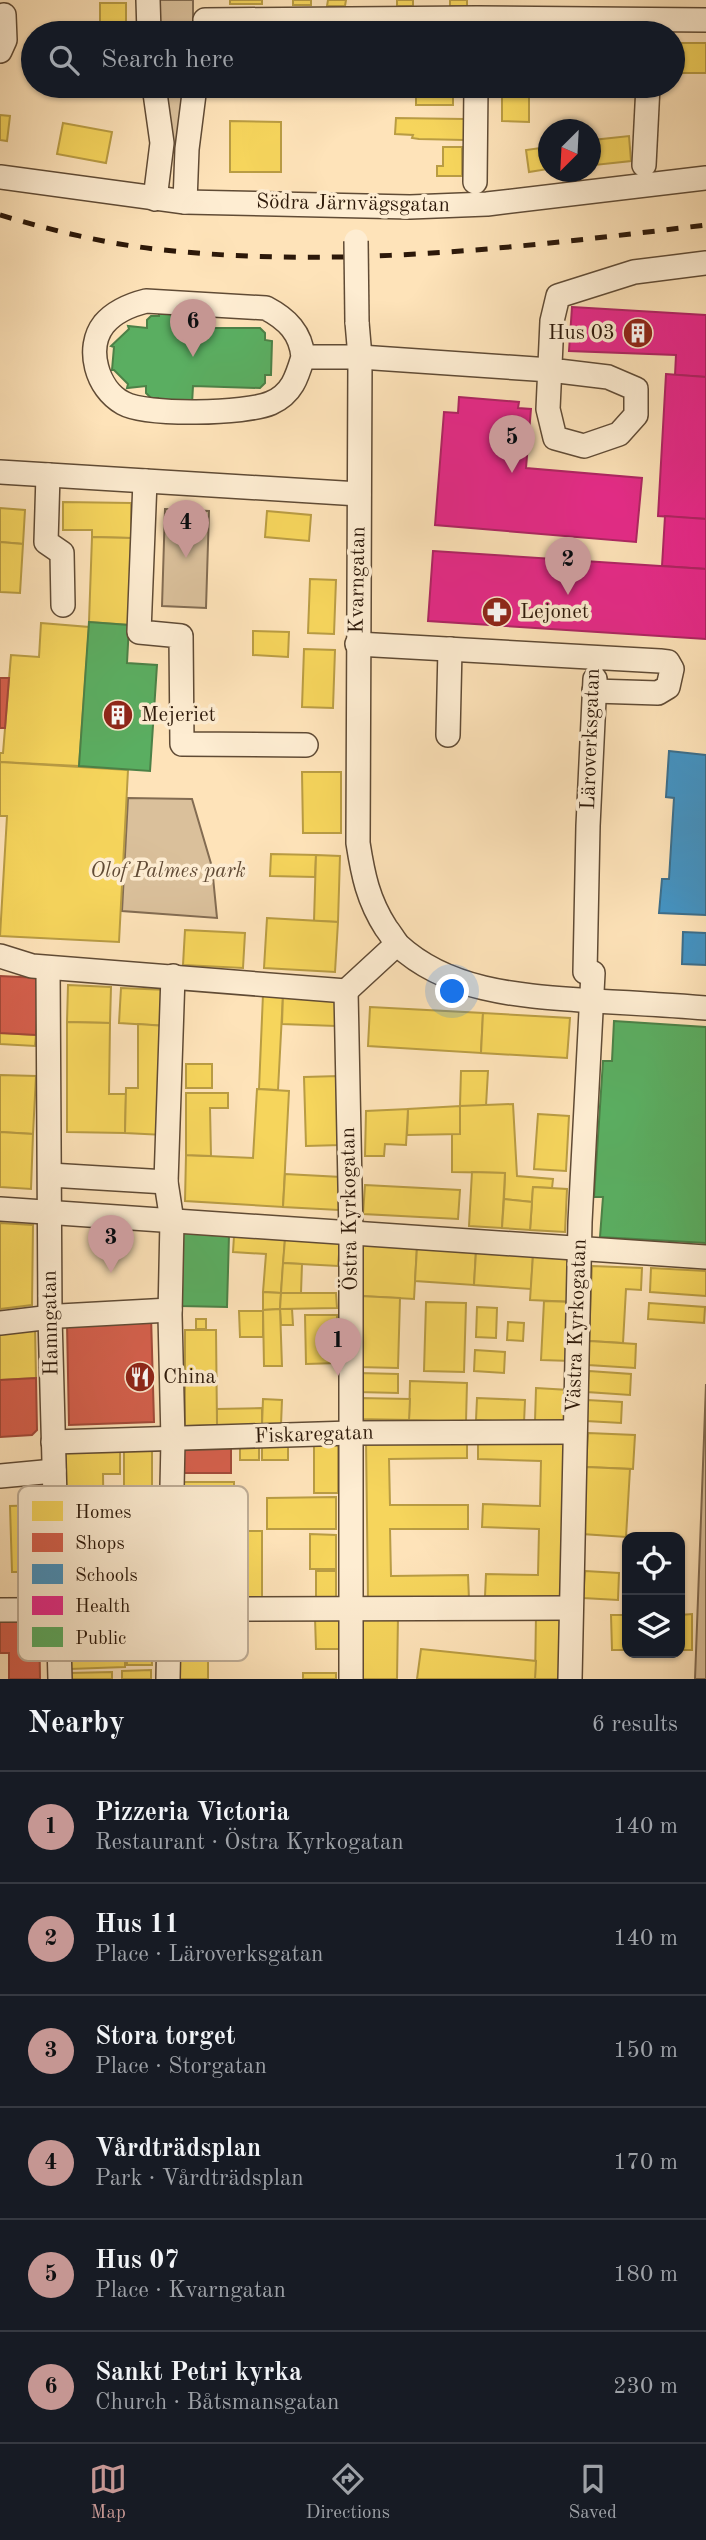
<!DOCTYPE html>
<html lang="en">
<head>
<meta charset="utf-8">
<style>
	:root { --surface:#171b24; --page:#242831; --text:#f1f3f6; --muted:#9ea1a6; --line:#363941; --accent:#c59692 }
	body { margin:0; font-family:"Old Standard TT",serif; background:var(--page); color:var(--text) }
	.controls { position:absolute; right:21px; bottom:21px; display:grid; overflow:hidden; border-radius:14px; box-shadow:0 2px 5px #0004 }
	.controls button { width:63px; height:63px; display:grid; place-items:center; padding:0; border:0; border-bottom:2px solid var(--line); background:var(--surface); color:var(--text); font:35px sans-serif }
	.compass { position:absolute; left:538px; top:119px; width:63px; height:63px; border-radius:50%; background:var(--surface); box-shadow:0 2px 5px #0004; rotate:204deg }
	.you { position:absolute; left:453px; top:992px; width:24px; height:24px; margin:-18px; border:5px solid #fff; border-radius:50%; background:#1a73e8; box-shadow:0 0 0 10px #1a73e833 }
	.badge { display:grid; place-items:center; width:46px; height:46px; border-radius:50%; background:var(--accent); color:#111; font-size:23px; font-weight:700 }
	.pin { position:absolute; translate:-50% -58px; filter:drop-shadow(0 2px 4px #0008) }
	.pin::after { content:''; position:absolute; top:37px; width:24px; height:21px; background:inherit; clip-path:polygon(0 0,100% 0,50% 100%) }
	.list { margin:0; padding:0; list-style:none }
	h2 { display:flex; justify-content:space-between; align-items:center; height:91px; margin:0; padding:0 28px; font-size:30px }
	h2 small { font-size:23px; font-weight:400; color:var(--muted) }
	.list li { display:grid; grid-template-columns:46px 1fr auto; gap:21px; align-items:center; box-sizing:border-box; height:112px; padding:0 28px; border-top:2px solid var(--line) }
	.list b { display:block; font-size:26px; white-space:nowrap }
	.list p { margin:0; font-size:23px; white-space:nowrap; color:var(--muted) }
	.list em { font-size:23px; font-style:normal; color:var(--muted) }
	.icon { flex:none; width:38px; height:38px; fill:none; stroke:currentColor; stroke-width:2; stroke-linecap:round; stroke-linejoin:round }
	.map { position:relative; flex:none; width:706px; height:1679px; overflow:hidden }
	.search { position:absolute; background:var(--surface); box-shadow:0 2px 5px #0004; left:21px; right:21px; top:21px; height:77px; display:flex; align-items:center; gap:18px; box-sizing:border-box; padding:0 24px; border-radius:38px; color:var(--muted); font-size:26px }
	.sheet { height:763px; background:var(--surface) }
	nav { display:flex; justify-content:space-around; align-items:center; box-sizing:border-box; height:98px; border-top:2px solid var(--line); background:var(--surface); font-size:19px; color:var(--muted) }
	nav a { display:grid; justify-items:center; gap:4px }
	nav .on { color:var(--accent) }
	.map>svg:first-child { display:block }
	.green { fill:#dac09b; stroke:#836c52; stroke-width:2 }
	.homes { fill:#f6d55c; stroke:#b99c43; stroke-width:2 }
	.shops { fill:#d6604d; stroke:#a34a39; stroke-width:2 }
	.schools { fill:#4393c3; stroke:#3c6e8b; stroke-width:2 }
	.health { fill:#e7298a; stroke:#af2463; stroke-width:2 }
	.public { fill:#5aae61; stroke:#4c8147; stroke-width:2 }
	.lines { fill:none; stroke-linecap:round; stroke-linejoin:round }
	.minor-casing { stroke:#604b35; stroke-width:26 }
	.minor { stroke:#feedd2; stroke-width:23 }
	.rail { stroke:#2c1809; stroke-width:5; stroke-dasharray:12 12; stroke-linecap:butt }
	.minor-bridge-casing { stroke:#604b35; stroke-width:26; stroke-linecap:butt }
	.minor-bridge { stroke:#feedd2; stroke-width:23 }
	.labels { text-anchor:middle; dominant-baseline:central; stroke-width:7; stroke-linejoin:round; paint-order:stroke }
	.street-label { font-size:21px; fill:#2c1809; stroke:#feedd2 }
	.poi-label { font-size:21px; fill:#2c1809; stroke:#feedd2; text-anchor:start }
	.park-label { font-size:21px; font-style:italic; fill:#604a35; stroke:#feedd2 }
	.key { fill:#feedd2; stroke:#bfad96; stroke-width:2 }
	.key-label { font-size:19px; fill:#2c1809 }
</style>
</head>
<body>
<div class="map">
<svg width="706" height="1679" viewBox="0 0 706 1679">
	<rect width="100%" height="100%" fill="#fee3b9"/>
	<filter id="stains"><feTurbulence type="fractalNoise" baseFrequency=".00286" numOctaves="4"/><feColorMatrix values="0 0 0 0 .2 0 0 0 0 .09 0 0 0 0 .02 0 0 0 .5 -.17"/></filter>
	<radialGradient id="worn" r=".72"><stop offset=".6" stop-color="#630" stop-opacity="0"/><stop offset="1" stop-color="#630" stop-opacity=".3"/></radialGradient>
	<!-- green -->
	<g class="green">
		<rect x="160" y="0" width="33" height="33"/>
		<polygon points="164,86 188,86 179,153 171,152"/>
		<polygon points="165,509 209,511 206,608 162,606"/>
		<polygon points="128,798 192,799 212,867 217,918 122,911"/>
		<polygon points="706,1384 706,1679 695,1679"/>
	</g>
	<!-- homes -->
	<g class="homes">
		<rect x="230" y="0" width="32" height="4"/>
		<rect x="293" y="0" width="18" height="5"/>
		<polygon points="328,0 346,0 345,6 327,6"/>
		<rect x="397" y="0" width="16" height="6"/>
		<rect x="450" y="0" width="17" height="6"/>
		<rect x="100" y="3" width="26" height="30"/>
		<rect x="674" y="43" width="32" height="30"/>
		<rect x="416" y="86" width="37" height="19"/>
		<polygon points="502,86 529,86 529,122 502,121"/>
		<polygon points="0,115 10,116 7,141 0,140"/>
		<polygon points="396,118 464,119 464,140 419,139 412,138 413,135 395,134"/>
		<polygon points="230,121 281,122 281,172 230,172"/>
		<polygon points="63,123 112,132 106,163 57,154"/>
		<polygon points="629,136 631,161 595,165 593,140"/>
		<polygon points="443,147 462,147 462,176 437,176 437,166 443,166"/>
		<polygon points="548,147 548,169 529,172 526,150"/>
		<polygon points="63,502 131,503 131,538 92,537 92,530 63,530"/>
		<polygon points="0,508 25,510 23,544 0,542"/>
		<polygon points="267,511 311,515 309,541 265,537"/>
		<polygon points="92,537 131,538 129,625 89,622"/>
		<polygon points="0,542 23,544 20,593 0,592"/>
		<polygon points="310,579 336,580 334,634 308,633"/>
		<polygon points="41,623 89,627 79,766 0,762 0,753 3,753 11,655 39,657"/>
		<polygon points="253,631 289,632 288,657 253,655"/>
		<polygon points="304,649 335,650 333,708 302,707"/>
		<polygon points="0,762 128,770 119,942 0,936 7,816 0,816"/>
		<polygon points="302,772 341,772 341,833 303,833"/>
		<polygon points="271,854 316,855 315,877 270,876"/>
		<polygon points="316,855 340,856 338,922 314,921"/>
		<polygon points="267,918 338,922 335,972 264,968"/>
		<polygon points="185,930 245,933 243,968 183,965"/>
		<polygon points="68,985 111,987 110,1023 67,1022"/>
		<polygon points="121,988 168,990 166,1026 119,1023"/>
		<polygon points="263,994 283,995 278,1090 259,1089"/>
		<polygon points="283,995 338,997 336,1026 282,1024"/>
		<polygon points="370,1007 483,1013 481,1053 368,1046"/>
		<polygon points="483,1013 570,1018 567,1058 481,1053"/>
		<polygon points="67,1022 110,1023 109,1094 126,1094 125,1133 67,1132"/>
		<polygon points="138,1024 166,1026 164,1135 125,1133 126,1088 138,1088"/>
		<polygon points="0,1033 36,1035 35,1046 0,1044"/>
		<rect x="186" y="1064" width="26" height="24"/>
		<polygon points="461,1071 488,1071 486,1106 460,1106"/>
		<polygon points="0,1075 36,1076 33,1134 0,1132"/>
		<polygon points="339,1076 341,1145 306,1146 304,1077"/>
		<polygon points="257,1089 289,1091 283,1207 185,1201 186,1155 253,1158"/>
		<polygon points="186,1093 228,1093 228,1108 210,1108 211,1156 186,1155"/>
		<polygon points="513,1104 517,1176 553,1179 552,1188 533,1187 532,1202 504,1199 505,1173 452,1172 452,1134 460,1134 460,1106"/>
		<polygon points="460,1106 460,1134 407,1135 408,1109"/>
		<polygon points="408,1109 406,1145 385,1144 384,1156 365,1156 366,1111"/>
		<polygon points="538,1114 569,1116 566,1171 534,1169"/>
		<polygon points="0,1132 33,1134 31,1189 0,1187"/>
		<polygon points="472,1172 505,1173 502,1228 469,1226"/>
		<polygon points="285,1174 341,1177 339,1210 283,1207"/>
		<polygon points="365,1185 460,1190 458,1219 363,1214"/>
		<polygon points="533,1187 567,1189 565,1232 530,1230"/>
		<polygon points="504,1199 532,1202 530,1230 502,1228"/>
		<polygon points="0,1223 33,1225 32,1305 0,1309"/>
		<polygon points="234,1236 285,1239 281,1293 263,1292 266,1254 233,1252"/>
		<polygon points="285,1239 340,1242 338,1266 283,1263"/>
		<polygon points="363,1244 417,1247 414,1299 360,1296"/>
		<polygon points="417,1247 476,1251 474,1285 415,1281"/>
		<polygon points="476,1251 533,1255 531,1289 474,1285"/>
		<polygon points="533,1255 577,1258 574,1302 530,1300"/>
		<polygon points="283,1263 302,1264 301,1293 281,1293"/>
		<polygon points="592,1266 642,1268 641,1290 626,1289 623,1343 589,1341"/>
		<polygon points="651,1268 706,1271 706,1296 650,1292"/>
		<polygon points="263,1292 281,1293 280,1309 263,1310"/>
		<polygon points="281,1293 336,1293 337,1308 280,1309"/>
		<polygon points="360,1296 400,1298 398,1368 359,1367"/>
		<polygon points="544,1301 574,1302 571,1361 541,1360"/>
		<polygon points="426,1302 466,1303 464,1372 424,1371"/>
		<polygon points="649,1303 705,1307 704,1323 648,1319"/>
		<polygon points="477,1307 497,1308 496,1338 476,1337"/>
		<polygon points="280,1309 292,1309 293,1325 281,1325"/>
		<polygon points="280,1309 282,1366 264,1366 263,1310"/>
		<polygon points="239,1311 263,1311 263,1337 240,1337"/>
		<polygon points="305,1315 337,1315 338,1363 306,1364"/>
		<rect x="196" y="1319" width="10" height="10"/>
		<polygon points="508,1322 524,1323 523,1341 507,1340"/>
		<polygon points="35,1327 36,1378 0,1380 0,1331"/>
		<polygon points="185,1330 216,1330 217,1425 185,1426"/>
		<polygon points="589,1341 636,1344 635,1368 588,1365"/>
		<polygon points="475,1350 505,1352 504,1373 474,1371"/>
		<polygon points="589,1371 631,1374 630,1395 587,1392"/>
		<polygon points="359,1373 398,1374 398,1393 358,1392"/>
		<polygon points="410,1381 467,1383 466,1422 409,1420"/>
		<polygon points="536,1388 569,1390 568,1422 535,1421"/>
		<polygon points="359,1398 410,1399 409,1420 358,1419"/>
		<polygon points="477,1398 525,1400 524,1423 476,1420"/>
		<polygon points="263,1399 282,1400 281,1425 262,1425"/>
		<polygon points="587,1400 622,1402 621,1423 586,1421"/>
		<polygon points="262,1408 262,1425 217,1425 217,1409"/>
		<polygon points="588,1433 635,1435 633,1469 586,1467"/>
		<polygon points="478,1437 568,1440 564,1598 485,1596 486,1574 538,1575 539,1529 482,1527 483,1504 540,1506 541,1461 478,1459"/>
		<polygon points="467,1438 467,1458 389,1459 390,1505 468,1505 468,1529 390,1529 391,1576 468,1575 469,1599 368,1600 366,1439"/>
		<rect x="240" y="1440" width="19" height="20"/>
		<rect x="262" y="1440" width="26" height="20"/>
		<rect x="314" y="1440" width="24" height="53"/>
		<rect x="124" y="1446" width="28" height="84"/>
		<polygon points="65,1448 120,1448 120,1474 103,1474 104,1541 93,1541 94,1565 65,1565"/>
		<polygon points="586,1467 630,1469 626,1537 582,1534"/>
		<rect x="182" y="1482" width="52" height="17"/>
		<polygon points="336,1497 336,1529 267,1529 267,1498"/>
		<polygon points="44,1505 45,1572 12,1572 10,1506"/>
		<polygon points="243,1531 262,1531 262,1602 183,1602 182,1548 211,1548 211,1579 243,1579"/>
		<polygon points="310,1534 336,1535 336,1569 310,1569"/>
		<rect x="316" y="1571" width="20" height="28"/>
		<polygon points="585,1571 619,1573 618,1600 583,1598"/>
		<polygon points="692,1614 692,1650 680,1650 680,1615"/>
		<polygon points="536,1615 567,1616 566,1679 535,1679"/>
		<polygon points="611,1615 627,1615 627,1650 612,1650"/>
		<polygon points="363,1616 398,1616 397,1679 363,1679"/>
		<polygon points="315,1618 341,1618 341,1649 316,1649"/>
		<polygon points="126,1620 127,1639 87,1640 88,1658 125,1657 125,1667 70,1669 69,1622"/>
		<polygon points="126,1620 151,1620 152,1665 127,1665"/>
		<polygon points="180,1621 218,1621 218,1638 208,1639 208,1679 180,1679"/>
		<polygon points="421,1649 536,1661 535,1679 417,1679"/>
		<polygon points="151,1670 151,1679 122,1679 122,1671"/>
		<polygon points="112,1672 112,1679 69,1679 69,1673"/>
		<rect x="303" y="1673" width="33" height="6"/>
	</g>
	<!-- shops -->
	<g class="shops">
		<polygon points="0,678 9,678 5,728 0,728"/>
		<polygon points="0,976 39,978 36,1035 0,1033"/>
		<polygon points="151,1315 154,1422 69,1425 67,1324"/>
		<polygon points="36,1378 37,1430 32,1435 0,1437 0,1380"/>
		<rect x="178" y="1444" width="53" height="29"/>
		<polygon points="39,1614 40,1679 9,1679 9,1653 0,1653 0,1615"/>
	</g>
	<!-- schools -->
	<g class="schools">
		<polygon points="669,751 706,755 706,915 659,913 662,879 669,879 674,798 666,797"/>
		<polygon points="683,932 706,933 706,965 682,964"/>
	</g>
	<!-- health -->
	<g class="health">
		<polygon points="572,307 706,315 706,377 675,375 676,355 569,351"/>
		<polygon points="666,374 706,377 706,519 658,516"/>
		<polygon points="459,397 519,402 518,408 531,409 526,468 642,478 636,542 435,525 444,412 458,413"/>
		<polygon points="665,516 706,519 706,569 662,566"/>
		<polygon points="433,551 706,569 706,639 428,621"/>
	</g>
	<!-- public -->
	<g class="public">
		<polygon points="159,311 193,312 193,328 260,328 265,333 265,340 272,341 271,375 265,375 265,383 260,388 193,386 192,404 158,403 158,398 151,398 146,393 146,386 127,388 128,384 114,370 112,370 114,347 111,346 129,329 128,326 147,328 147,320 151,316 159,316"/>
		<polygon points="89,622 129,625 127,663 157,665 150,771 79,766"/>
		<polygon points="614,1021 706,1027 706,1243 600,1237 603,1197 594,1197 603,1061 612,1061"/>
		<polygon points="181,1232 229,1235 227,1307 181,1306"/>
	</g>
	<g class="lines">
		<!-- minor casing -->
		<g class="minor-casing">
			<g id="minor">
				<polyline points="148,0 149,33"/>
				<polyline points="205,20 477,18 706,20"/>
				<polyline points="0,51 5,40 4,15"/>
				<polyline points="154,86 162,143 155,199"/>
				<polyline points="644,165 648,86"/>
				<polyline points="0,177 185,202 410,207 487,204 706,178"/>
				<polyline points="475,182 476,86"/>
				<polyline points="185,202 187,149 195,86"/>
				<path d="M357,322L360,357L358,843C363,875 368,900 386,928C390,933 394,940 398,945C451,994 527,996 594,1001C632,1003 669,1005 706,1008"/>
				<path d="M303,357C301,333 287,319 266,308L146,301C130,305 115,311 104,324C85,348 97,389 123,403C146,416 246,414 271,403C292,394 297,377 303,357H360L550,370L608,377L636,389V415L619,434L584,446L555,438L548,409L552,321L558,296L634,272L706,263"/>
				<polyline points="0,472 359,494"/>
				<polyline points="48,475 46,542 62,553 63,605"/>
				<polyline points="145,481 139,632 181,636 182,744 306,745"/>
				<polyline points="357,644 660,661 668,662 672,669 668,687 658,693 594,691"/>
				<polyline points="448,735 450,649"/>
				<polyline points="0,956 32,966 346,991 397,944"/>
				<polyline points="48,968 50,1317 60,1679"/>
				<polyline points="585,972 588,826 595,679"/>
				<polyline points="346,991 351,1234 351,1679"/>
				<polyline points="50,1175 166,1182"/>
				<polyline points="0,1209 706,1257"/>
				<polyline points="0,1323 60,1316 170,1310"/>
				<polyline points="53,1442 351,1433 574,1432"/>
				<polyline points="0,1476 54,1471"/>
				<polyline points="0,1610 571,1608"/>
				<polyline points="168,1679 173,1440 170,1315 172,1221 166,1182 173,976"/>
				<polyline points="570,1679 580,1222 593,973"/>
			</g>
		</g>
		<!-- minor -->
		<use href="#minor" class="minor"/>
		<!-- rail -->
		<path class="rail" d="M0,215C51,230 102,243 155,249C340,270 523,247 706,225"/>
		<!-- minor-bridge casing -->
		<g class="minor-bridge-casing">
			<polyline id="minor-bridge" points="356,241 357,322"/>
		</g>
		<!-- minor-bridge -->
		<use href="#minor-bridge" class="minor-bridge"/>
	</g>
	<!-- icons -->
	<defs>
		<g id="building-disc" transform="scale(1.575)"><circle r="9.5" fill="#8f2418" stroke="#feedd2"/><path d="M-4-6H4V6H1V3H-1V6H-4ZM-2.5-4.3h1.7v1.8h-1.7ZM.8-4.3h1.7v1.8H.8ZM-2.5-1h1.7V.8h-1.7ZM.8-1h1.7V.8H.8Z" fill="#fff"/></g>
		<g id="pharmacy-disc" transform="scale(1.575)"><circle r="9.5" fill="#8f2418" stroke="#feedd2"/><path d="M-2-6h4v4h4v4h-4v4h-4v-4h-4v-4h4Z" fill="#fff"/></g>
		<g id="restaurant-disc" transform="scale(1.575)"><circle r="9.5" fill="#8f2418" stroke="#feedd2"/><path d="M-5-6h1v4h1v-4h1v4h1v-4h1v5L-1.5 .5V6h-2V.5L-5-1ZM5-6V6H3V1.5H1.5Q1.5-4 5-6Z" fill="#fff"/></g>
	</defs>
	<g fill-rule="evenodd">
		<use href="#building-disc" x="638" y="333"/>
		<use href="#pharmacy-disc" x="497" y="612"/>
		<use href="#building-disc" x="118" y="715"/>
		<use href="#restaurant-disc" x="140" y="1377"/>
	</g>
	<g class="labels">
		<!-- street labels -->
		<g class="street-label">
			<text transform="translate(353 204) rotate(1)">Södra Järnvägsgatan</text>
			<text transform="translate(358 580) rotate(-89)">Kvarngatan</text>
			<text transform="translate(591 739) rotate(-88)">Läroverksgatan</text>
			<text transform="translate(350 1209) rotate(-91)">Östra Kyrkogatan</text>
			<text transform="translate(51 1323) rotate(-91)">Hamngatan</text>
			<text transform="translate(577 1326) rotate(-88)">Västra Kyrkogatan</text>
			<text transform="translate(314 1435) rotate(-2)">Fiskaregatan</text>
		</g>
		<!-- poi labels -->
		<g class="poi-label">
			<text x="615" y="333" text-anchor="end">Hus 03</text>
			<text x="520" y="612">Lejonet</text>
			<text x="141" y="715">Mejeriet</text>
			<text x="163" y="1377">China</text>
		</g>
		<!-- park labels -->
		<g class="park-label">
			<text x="168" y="871">Olof Palmes park</text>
		</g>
	</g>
	<!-- legend -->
	<rect x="18" y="1486" width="230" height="175" rx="10" class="key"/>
	<rect x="32" y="1501" width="31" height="20" fill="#f6d55c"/>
	<rect x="32" y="1533" width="31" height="19" fill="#d6604d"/>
	<rect x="32" y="1564" width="31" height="20" fill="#4393c3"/>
	<rect x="32" y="1596" width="31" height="19" fill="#e7298a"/>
	<rect x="32" y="1627" width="31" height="20" fill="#5aae61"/>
	<g class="key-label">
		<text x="75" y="1518">Homes</text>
		<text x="75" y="1549">Shops</text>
		<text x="75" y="1581">Schools</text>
		<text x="75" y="1612">Health</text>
		<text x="75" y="1644">Public</text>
	</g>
	<rect width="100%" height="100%" filter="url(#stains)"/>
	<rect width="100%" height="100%" fill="url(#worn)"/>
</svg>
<div class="controls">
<button><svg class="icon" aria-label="locate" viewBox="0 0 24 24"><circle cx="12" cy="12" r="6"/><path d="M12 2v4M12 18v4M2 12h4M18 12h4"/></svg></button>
<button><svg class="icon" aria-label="layers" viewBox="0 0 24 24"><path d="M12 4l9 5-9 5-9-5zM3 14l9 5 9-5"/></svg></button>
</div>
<svg class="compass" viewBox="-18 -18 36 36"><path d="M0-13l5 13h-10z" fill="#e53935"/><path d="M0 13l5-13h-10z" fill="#9ea1a6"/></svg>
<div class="you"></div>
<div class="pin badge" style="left:338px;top:1376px">1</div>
<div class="pin badge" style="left:568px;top:595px">2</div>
<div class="pin badge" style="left:111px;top:1273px">3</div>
<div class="pin badge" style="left:186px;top:558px">4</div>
<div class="pin badge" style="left:512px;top:473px">5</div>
<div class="pin badge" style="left:193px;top:357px">6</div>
<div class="search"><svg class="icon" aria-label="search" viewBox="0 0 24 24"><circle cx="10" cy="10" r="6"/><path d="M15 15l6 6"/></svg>Search here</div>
</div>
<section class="sheet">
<h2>Nearby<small>6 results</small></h2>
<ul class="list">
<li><span class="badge">1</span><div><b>Pizzeria Victoria</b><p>Restaurant · Östra Kyrkogatan</p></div><em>140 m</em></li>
<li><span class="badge">2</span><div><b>Hus 11</b><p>Place · Läroverksgatan</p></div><em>140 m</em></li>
<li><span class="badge">3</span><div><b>Stora torget</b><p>Place · Storgatan</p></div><em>150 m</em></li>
<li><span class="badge">4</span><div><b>Vårdträdsplan</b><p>Park · Vårdträdsplan</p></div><em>170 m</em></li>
<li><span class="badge">5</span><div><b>Hus 07</b><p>Place · Kvarngatan</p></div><em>180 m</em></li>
<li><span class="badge">6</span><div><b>Sankt Petri kyrka</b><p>Church · Båtsmansgatan</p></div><em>230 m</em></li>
</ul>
</section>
<nav>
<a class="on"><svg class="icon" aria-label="map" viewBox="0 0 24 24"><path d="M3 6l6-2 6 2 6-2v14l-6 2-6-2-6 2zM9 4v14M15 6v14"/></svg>Map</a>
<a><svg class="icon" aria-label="directions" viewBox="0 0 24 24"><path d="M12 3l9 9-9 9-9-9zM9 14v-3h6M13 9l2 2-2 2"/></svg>Directions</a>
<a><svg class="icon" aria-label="saved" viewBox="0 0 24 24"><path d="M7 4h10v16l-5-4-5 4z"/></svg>Saved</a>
</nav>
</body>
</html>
